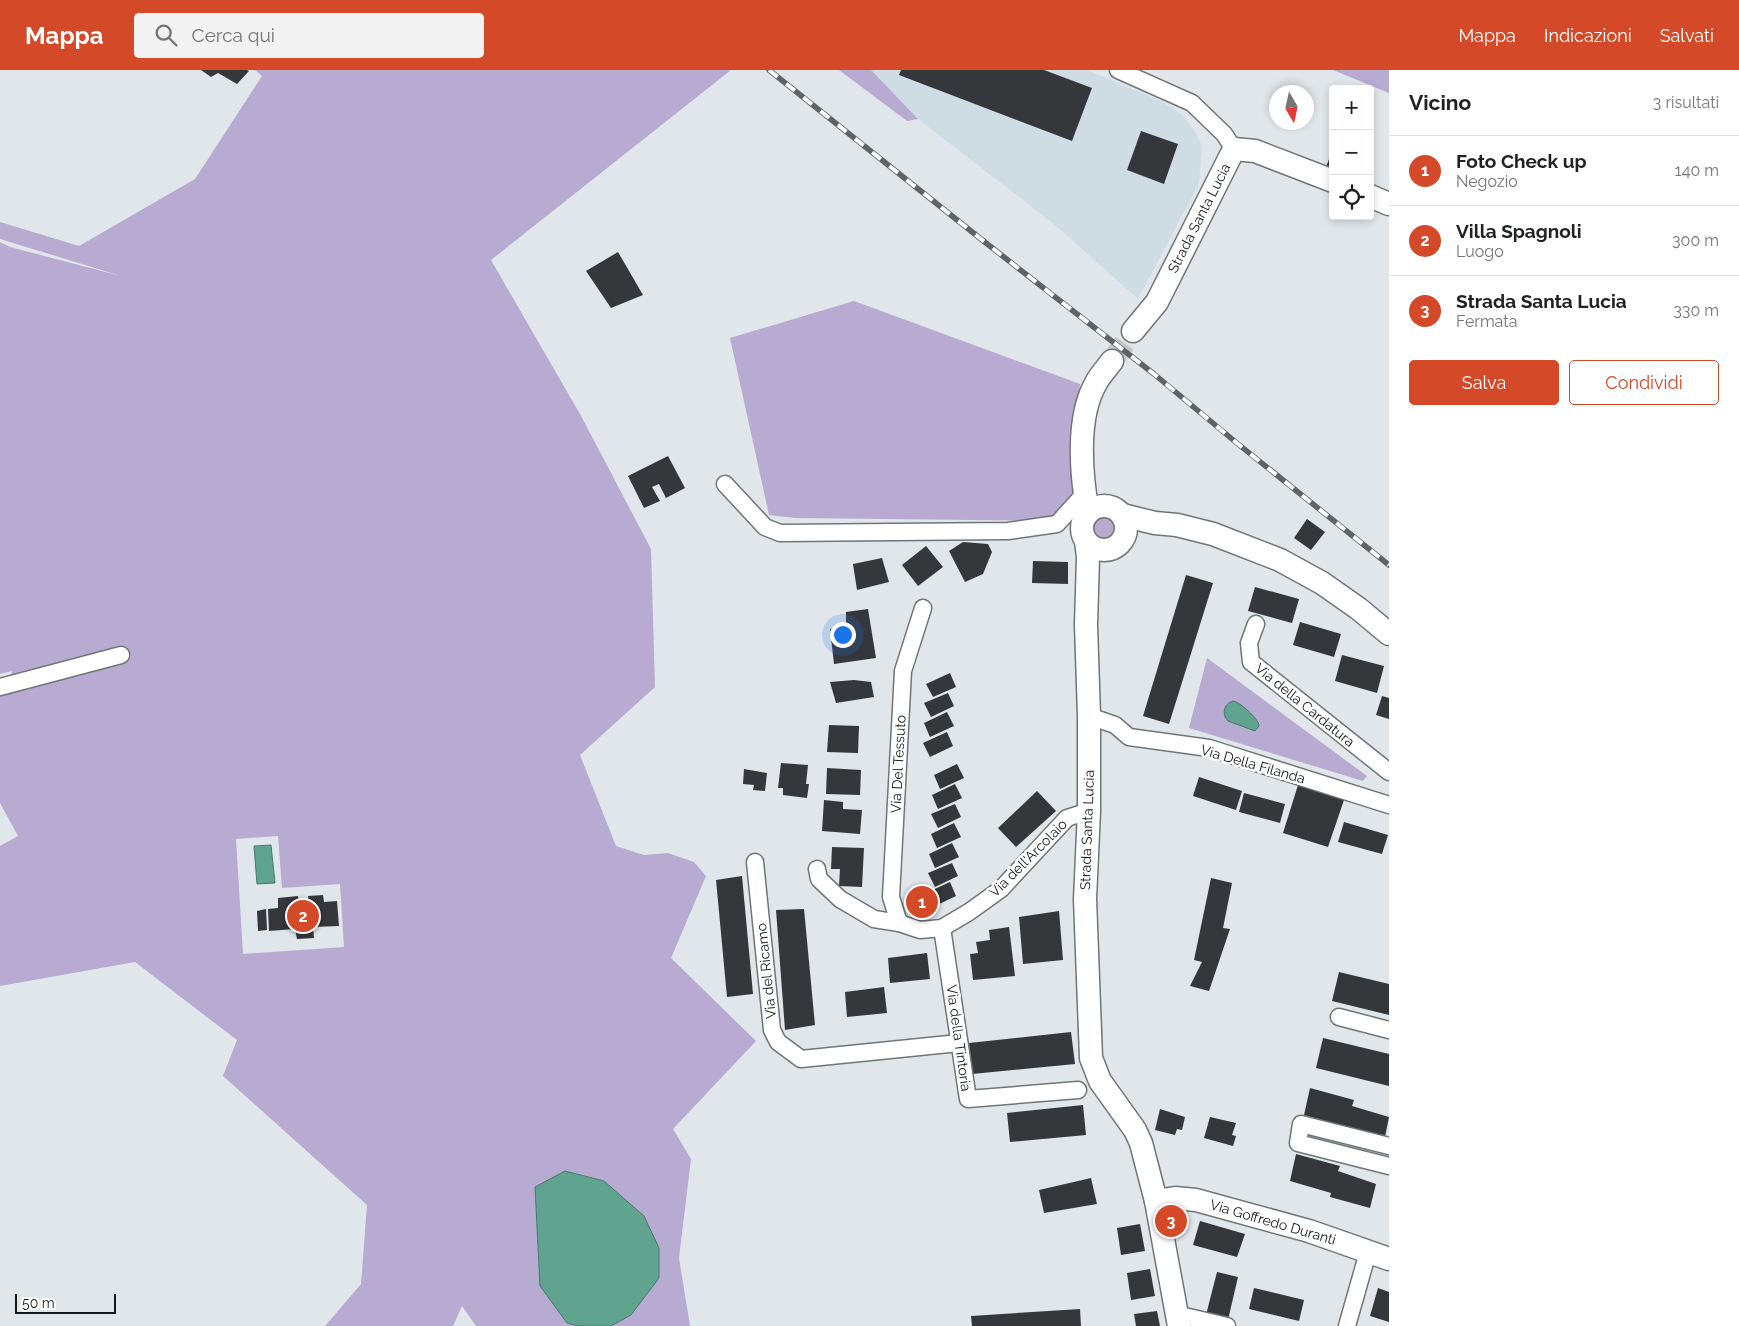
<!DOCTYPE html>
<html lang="it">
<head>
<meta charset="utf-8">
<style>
	:root { --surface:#fff; --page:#f2f2f2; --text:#202124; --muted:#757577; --line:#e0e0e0; --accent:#d44a28 }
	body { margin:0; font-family:Raleway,sans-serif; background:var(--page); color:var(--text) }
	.controls { position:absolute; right:15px; top:15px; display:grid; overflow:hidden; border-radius:5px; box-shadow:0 2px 8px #0003 }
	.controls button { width:45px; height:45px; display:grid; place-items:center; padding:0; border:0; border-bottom:1px solid var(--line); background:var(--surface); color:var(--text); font:25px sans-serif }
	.compass { position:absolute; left:1269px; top:15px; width:45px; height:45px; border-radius:50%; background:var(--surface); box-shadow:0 2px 8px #0003; rotate:171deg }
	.scale { position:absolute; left:15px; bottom:12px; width:101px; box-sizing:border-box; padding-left:5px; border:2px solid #161819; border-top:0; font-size:14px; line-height:18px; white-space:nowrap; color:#161819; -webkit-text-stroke:4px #fff; paint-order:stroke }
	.you { position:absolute; left:842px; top:564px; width:18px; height:18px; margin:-12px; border:4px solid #fff; border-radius:50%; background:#1a73e8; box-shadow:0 0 0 8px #1a73e833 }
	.badge { display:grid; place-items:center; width:32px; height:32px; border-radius:50%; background:var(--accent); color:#fff; font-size:16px; font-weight:700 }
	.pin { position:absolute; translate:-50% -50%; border:2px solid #fff; box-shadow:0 1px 5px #0006 }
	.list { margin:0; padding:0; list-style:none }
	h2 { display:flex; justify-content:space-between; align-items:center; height:65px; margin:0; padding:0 20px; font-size:21px }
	h2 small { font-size:16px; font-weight:400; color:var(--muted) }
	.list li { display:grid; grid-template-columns:32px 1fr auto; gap:15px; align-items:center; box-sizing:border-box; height:70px; padding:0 20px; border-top:1px solid var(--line) }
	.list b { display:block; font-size:19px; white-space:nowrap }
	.list p { margin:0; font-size:16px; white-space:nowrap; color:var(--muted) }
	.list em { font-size:16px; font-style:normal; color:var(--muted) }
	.actions { display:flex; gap:10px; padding:15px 20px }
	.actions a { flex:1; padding:11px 0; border:1px solid var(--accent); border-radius:5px; text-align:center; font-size:18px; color:var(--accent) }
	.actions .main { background:var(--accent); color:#fff }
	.icon { flex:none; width:28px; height:28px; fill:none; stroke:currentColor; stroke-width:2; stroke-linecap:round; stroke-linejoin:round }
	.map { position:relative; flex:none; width:1389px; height:1256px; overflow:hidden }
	header { display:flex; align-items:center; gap:30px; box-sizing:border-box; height:70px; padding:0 25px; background:var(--accent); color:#fff }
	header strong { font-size:24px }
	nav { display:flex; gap:28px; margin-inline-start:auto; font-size:18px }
	.search { width:350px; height:45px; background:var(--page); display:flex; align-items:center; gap:12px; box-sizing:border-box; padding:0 18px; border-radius:5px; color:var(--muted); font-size:19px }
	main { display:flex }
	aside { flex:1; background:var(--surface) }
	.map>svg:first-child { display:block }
	.built { fill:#d0dce4 }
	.green { fill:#b7abd1; fill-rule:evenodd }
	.water { fill:#60a38f; stroke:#4a796c }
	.building { fill:#35373b }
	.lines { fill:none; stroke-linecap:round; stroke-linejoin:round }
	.secondary-tunnel { stroke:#c3c7cb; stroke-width:22; stroke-dasharray:22 11; stroke-linecap:butt }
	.street-casing { stroke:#707578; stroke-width:19 }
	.secondary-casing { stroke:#707578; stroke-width:25 }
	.street { stroke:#fff; stroke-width:16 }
	.secondary { stroke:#fff; stroke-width:22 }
	.rail-casing { stroke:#606365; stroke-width:5.5 }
	.rail { stroke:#fff; stroke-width:4; stroke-dasharray:11; stroke-linecap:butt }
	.labels { text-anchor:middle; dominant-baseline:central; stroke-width:5; stroke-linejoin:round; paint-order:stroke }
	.street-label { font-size:14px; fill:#161819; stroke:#fff }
</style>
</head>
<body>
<header>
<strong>Mappa</strong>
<div class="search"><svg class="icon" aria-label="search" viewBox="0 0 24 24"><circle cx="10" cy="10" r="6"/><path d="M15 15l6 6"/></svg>Cerca qui</div>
<nav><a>Mappa</a><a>Indicazioni</a><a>Salvati</a></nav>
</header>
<main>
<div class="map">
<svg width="1389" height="1256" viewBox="0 0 1389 1256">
	<rect width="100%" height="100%" fill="#e1e6ea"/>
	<!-- built -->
	<polygon class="built" points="871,0 1087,0 1159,30 1183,45 1194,60 1202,76 1199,114 1138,229 1055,155 918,49 876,8"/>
	<!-- green -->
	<g class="green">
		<path d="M255,0H731L491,190L580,344L651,479L655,617L580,685L616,776L644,785L668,783L694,792L706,806L671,888L756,971L673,1059L691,1089L679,1188L690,1256H611L631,1245L567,1253L578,1256H476L462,1236L453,1256H325L361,1214L367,1135L223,1006L237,970L135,892L0,916V776L18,766L0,733V618L9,614L12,601L0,604V172L10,177L121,206L0,169V152L79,176L195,109L262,6ZM278,766L282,818L340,814L344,877L243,884L236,769Z"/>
		<polygon points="839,0 871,0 918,49 907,51"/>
		<polygon points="1333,0 1389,0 1389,23"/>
		<polygon points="854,231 1080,314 1073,426 1052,451 795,448 769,445 730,268"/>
		<circle cx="1103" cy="458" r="11"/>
		<polygon points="1207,588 1367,706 1363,711 1189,658"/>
	</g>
	<!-- water -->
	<g class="water">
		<path d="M1233,631C1240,632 1259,649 1259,656L1255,661L1228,651L1225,647C1223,639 1225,634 1233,631Z"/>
		<polygon points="271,775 275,813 257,814 254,776"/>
		<polygon points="565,1101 604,1111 644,1146 659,1178 659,1208 631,1245 611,1256 578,1256 567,1253 540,1216 535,1117"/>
	</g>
	<!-- building -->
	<g class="building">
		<polygon points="201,0 247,0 249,1 237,14 218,3 211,7"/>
		<polygon points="901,0 1044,0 1092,18 1072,71 899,5"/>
		<polygon points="1141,61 1178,74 1164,114 1127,100"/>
		<polygon points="1333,79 1333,105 1324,102"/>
		<polygon points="618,182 643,225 611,238 586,201"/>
		<polygon points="668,386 685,418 666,428 659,414 652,417 660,431 644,438 628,406"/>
		<polygon points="1307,449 1325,462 1311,480 1294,468"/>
		<polygon points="963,472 988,474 992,482 983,504 965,512 949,481"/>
		<polygon points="926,476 943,497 918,516 902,495"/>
		<polygon points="882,488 889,512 857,520 853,494"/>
		<polygon points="1033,491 1068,492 1068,514 1032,513"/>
		<polygon points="1186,505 1213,513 1169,654 1143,646"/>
		<polygon points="1255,517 1299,529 1292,553 1248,541"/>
		<polygon points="868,539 876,588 834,594 830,559 846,556 846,542"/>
		<polygon points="1300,552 1341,564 1334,587 1293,575"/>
		<polygon points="1342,585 1384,596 1377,623 1335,611"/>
		<polygon points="950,603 956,617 933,627 926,614"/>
		<polygon points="854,610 871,612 874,627 836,633 830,612"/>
		<polygon points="948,623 954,636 931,647 924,633"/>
		<polygon points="1382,626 1389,628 1389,649 1376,645"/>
		<polygon points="947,642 954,656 930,667 924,653"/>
		<polygon points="829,655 859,656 858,683 827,682"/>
		<polygon points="947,662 953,676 930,687 923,673"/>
		<polygon points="781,693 808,695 806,714 809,714 807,728 783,725 783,718 778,718"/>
		<polygon points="957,694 964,708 940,719 934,705"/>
		<polygon points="827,698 861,700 860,725 826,724"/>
		<polygon points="744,699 767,703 765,721 753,720 754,715 743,714"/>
		<polygon points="1199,707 1242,721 1236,740 1193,726"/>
		<polygon points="955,714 962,728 938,739 932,725"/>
		<polygon points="1298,715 1344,730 1328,777 1283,763"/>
		<polygon points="1037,721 1056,741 1016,777 998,758"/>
		<polygon points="1244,723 1285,734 1280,753 1239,742"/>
		<polygon points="824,730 843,732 843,739 862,740 860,764 822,761"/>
		<polygon points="955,734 961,747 938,758 931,744"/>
		<polygon points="1344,752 1388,765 1382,784 1338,772"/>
		<polygon points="954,753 961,767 937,778 931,764"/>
		<polygon points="952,773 959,787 935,798 929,784"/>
		<polygon points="832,777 864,778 862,817 839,816 840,799 831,799"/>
		<polygon points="952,793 958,806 935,817 928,803"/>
		<polygon points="742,806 753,924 727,927 716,810"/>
		<polygon points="1211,808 1232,813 1223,858 1230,859 1209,921 1190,916 1202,892 1194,890"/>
		<polygon points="950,812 956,826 933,837 926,823"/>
		<polygon points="323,825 324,832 337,831 339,856 313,857 314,868 297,869 295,859 269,861 268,839 278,838 278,828 298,826 299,836 309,836 308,826"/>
		<polygon points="266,839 267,860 258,861 257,841"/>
		<polygon points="804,839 815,955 785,960 776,840"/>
		<polygon points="1059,841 1063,890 1023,894 1019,847"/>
		<polygon points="1009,857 1015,906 973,910 970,884 978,883 976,872 990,870 989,860"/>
		<polygon points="927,883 930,909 890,913 888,888"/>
		<polygon points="1339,902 1389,914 1389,945 1332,931"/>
		<polygon points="884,917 887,943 847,947 845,922"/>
		<polygon points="1071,962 1075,994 972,1004 969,973"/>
		<polygon points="1323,968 1389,984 1389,1016 1316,998"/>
		<polygon points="1310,1018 1354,1030 1352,1036 1389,1047 1384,1072 1345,1057 1304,1045"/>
		<polygon points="1083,1035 1086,1065 1010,1072 1007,1043"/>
		<polygon points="1160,1039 1185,1047 1182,1060 1177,1059 1175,1065 1155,1060"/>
		<polygon points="1210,1047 1236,1053 1232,1065 1236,1066 1233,1076 1204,1068"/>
		<polygon points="1296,1084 1340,1096 1338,1101 1376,1114 1370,1138 1330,1127 1331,1123 1290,1111"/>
		<polygon points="1091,1108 1097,1134 1044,1143 1039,1120"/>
		<polygon points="1200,1151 1245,1164 1237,1187 1193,1175"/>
		<polygon points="1140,1154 1145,1181 1121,1185 1117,1158"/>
		<polygon points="1150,1199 1155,1226 1131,1230 1127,1203"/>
		<polygon points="1217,1202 1238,1207 1228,1250 1206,1245"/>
		<polygon points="1254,1218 1304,1230 1299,1251 1249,1239"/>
		<polygon points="1378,1218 1389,1222 1389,1252 1370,1246"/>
		<polygon points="1080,1239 1081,1256 972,1256 971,1246"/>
		<polygon points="1157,1241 1160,1256 1136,1256 1134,1244"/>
	</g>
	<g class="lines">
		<!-- secondary-tunnel -->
		<polyline class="secondary-tunnel" points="1112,291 1133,261"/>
		<!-- street casing -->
		<g class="street-casing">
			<g id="street">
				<polyline points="1118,0 1192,33 1224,64 1234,79"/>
				<polyline points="725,414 765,457 780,463 1008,461 1057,454 1085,423"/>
				<polyline points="1256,554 1249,573 1251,592 1389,702"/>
				<polyline points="0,617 121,585"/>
				<polyline points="1089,646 1115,655 1129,667 1209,678 1389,735"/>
				<polyline points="755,792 772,960 778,972 801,989 959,973"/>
				<polyline points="817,799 819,809 840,829 874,849 899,853 920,860 942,858 969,842 1001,819 1067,748 1089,741"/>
				<polyline points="899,853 891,827 903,601 923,538"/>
				<polyline points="942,858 968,1029 1078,1020"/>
				<polyline points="1339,947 1389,960"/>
				<polyline points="1389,1076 1301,1054 1298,1073 1389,1096"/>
				<polyline points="1176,1244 1227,1256"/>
				<polyline points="1347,1256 1368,1182"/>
			</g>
		</g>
		<!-- secondary casing -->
		<g class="secondary-casing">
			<g id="secondary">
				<polyline points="1370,126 1389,134"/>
				<polyline points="1133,261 1157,232 1234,79 1255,81 1333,111"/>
				<circle cx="1104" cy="458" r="22"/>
				<path d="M1088,443C1081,405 1076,347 1096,313C1100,305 1107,298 1112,291"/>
				<polyline points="1122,445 1155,453 1177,455 1213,464 1280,490 1322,513 1359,539 1389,564"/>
				<polyline points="1086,471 1088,487 1086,555 1089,646 1089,741 1085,829 1091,988 1100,1011 1135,1060 1141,1073 1156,1131 1179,1256"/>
				<polyline points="1156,1131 1175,1128 1196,1130 1309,1161 1389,1189"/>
			</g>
		</g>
		<!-- street -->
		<use href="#street" class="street"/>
		<!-- secondary -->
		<use href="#secondary" class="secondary"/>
		<!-- rail casing -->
		<g class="rail-casing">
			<polyline id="rail" points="769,0 986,173 1154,304 1238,374 1389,495"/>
		</g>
		<!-- rail -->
		<use href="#rail" class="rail"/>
	</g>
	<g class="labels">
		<!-- street labels -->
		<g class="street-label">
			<text transform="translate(1199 148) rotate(-63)">Strada Santa Lucia</text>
			<text transform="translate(1305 635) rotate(39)">Via della Cardatura</text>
			<text transform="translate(898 694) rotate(-87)">Via Del Tessuto</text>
			<text transform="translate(1253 694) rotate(16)">Via Della Filanda</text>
			<text transform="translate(1087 760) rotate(-88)">Strada Santa Lucia</text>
			<text transform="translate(1028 788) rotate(-45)">Via dell'Arcolaio</text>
			<text transform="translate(766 901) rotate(-96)">Via del Ricamo</text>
			<text transform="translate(959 968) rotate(82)">Via della Tintoria</text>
			<text transform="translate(1273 1152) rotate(16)">Via Goffredo Duranti</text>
		</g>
	</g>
</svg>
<div class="controls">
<button>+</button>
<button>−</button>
<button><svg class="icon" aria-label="locate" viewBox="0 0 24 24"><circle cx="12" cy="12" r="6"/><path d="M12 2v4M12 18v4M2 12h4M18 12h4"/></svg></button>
</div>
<svg class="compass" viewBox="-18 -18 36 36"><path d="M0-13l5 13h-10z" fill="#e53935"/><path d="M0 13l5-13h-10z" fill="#757577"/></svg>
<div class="scale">50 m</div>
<div class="you"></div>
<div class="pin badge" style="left:922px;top:832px">1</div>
<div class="pin badge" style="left:303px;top:846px">2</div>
<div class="pin badge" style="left:1171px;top:1151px">3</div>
</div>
<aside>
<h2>Vicino<small>3 risultati</small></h2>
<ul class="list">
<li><span class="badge">1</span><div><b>Foto Check up</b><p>Negozio</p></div><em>140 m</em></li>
<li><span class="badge">2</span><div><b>Villa Spagnoli</b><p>Luogo</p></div><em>300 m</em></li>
<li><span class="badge">3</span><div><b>Strada Santa Lucia</b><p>Fermata</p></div><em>330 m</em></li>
</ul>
<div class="actions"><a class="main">Salva</a><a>Condividi</a></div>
</aside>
</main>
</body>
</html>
